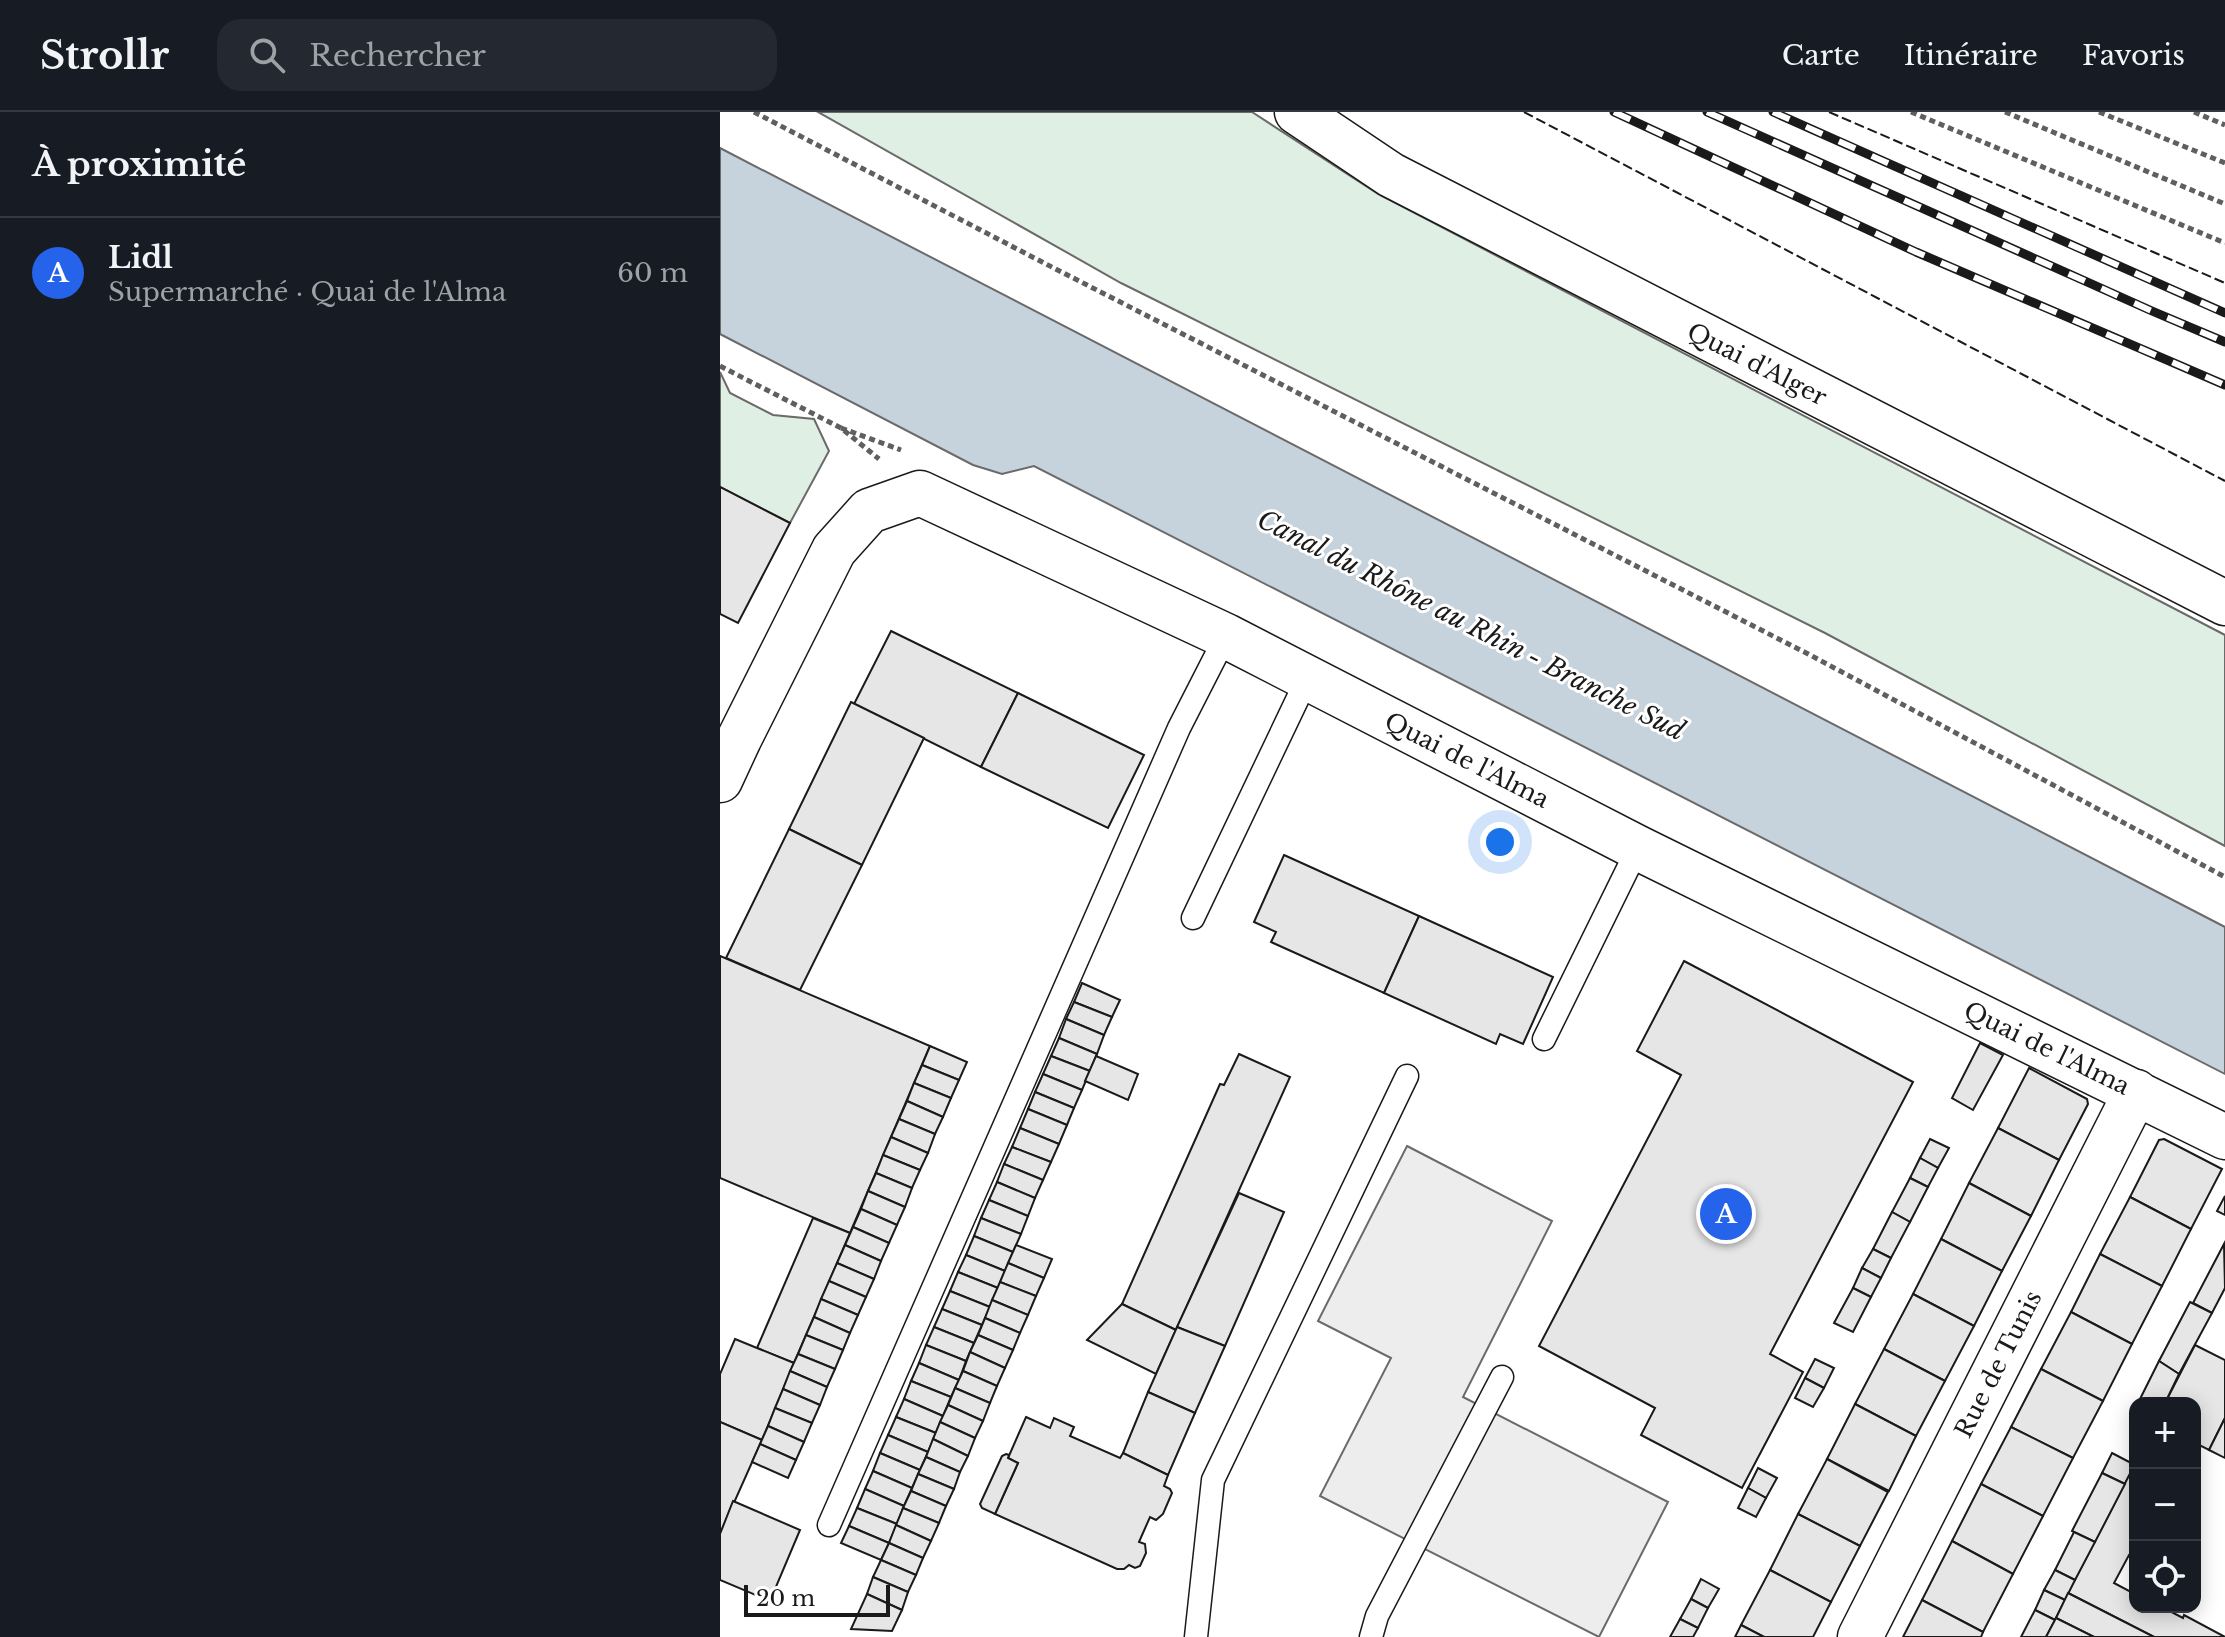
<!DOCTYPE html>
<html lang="fr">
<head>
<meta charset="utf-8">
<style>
	:root { --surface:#171b24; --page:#242831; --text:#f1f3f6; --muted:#9ea1a6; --line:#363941; --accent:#2563eb }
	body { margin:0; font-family:"Libre Baskerville",serif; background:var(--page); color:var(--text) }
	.controls { position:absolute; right:24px; bottom:24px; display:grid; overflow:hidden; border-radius:16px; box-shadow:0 4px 20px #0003 }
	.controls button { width:72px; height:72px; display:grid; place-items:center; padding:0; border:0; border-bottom:2px solid var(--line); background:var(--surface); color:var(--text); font:40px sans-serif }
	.scale { position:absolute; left:24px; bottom:20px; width:146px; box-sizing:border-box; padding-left:8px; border:4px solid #1a1a1a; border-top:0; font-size:22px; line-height:28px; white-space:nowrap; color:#1a1a1a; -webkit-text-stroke:6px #fff; paint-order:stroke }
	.you { position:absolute; left:780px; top:730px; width:28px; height:28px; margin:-20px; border:6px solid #fff; border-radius:50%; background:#1a73e8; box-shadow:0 0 0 12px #1a73e833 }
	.badge { display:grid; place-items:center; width:52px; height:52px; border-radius:50%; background:var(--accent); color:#fff; font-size:26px; font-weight:700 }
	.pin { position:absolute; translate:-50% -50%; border:4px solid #fff; box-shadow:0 2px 8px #0006 }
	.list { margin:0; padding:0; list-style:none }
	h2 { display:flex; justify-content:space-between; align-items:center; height:104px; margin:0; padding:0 32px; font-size:34px }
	h2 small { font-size:26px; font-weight:400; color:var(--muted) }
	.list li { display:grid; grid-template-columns:52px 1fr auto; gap:24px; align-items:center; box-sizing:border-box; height:112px; padding:0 32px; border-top:2px solid var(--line) }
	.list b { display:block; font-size:30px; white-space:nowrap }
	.list p { margin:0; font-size:26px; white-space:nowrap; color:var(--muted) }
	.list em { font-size:26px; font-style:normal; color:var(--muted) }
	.icon { flex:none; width:44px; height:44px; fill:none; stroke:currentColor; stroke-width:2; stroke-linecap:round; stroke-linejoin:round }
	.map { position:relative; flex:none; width:1505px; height:1525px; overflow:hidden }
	header { display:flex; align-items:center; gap:48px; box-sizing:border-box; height:112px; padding:0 40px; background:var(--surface); border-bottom:2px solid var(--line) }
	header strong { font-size:38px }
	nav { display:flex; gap:44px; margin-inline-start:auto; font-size:28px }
	.search { width:560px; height:72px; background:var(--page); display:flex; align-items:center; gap:20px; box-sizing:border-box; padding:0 28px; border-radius:24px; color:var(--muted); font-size:30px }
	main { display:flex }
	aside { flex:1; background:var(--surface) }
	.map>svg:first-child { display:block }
	.green { fill:#e0efe3; stroke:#6a6a6a; stroke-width:2 }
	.parking { fill:#ededed; stroke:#6a6a6a; stroke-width:2 }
	.water { fill:#c6d2dc; stroke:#6a6a6a; stroke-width:2 }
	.building { fill:#e6e6e6; stroke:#1a1a1a; stroke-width:2 }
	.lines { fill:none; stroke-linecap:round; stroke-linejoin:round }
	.lane-casing { stroke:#1a1a1a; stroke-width:25 }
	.street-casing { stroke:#1a1a1a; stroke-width:47 }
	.primary-casing { stroke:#1a1a1a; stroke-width:47 }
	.path { stroke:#5f5f5f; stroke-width:5; stroke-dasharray:6 4; stroke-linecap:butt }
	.lane { stroke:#fff; stroke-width:22 }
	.street { stroke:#fff; stroke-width:44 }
	.primary { stroke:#fff; stroke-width:44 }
	.rail-casing { stroke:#1a1a1a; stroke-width:9 }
	.rail { stroke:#fff; stroke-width:6; stroke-dasharray:18; stroke-linecap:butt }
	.fence { stroke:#1a1a1a; stroke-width:2; stroke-dasharray:10 4; stroke-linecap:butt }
	.labels { text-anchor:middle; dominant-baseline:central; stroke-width:6; stroke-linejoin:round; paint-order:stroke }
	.street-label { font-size:24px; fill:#1a1a1a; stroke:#fff }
	.water-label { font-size:26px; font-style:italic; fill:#1a1a1a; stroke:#fff }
</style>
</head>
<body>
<header>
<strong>Strollr</strong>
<div class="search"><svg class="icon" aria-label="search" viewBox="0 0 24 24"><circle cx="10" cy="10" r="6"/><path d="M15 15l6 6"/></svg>Rechercher</div>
<nav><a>Carte</a><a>Itinéraire</a><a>Favoris</a></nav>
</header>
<main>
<aside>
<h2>À proximité<small></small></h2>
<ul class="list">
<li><span class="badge">A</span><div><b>Lidl</b><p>Supermarché · Quai de l'Alma</p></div><em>60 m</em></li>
</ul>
</aside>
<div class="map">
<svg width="1505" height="1525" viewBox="0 0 1505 1525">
	<rect width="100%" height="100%" fill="#fff"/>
	<!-- green -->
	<g class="green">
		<polygon points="98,0 532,0 658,82 1505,523 1505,734 1105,521 401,171"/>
		<polygon points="0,260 10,281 53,303 94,307 109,339 70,411 0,375"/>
	</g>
	<!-- parking -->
	<polygon class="parking" points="687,1034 832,1109 743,1285 948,1390 879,1525 600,1384 671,1246 598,1209"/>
	<!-- water -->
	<polygon class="water" points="0,36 1505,815 1505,962 314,354 282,362 253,353 0,222"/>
	<!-- building -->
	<g class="building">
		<polygon points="0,375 70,411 18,511 0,502"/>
		<polygon points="171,519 298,581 261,655 134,592"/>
		<polygon points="298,581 424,643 388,716 261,655"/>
		<polygon points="131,590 204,626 142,753 69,717"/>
		<polygon points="69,717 142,753 80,878 6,846"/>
		<polygon points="564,743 699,804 664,881 551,830 556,820 534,810"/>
		<polygon points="699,804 833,865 803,932 780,922 776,932 664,881"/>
		<polygon points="0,844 210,934 130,1121 0,1066"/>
		<polygon points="964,849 1193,970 1050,1242 1083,1260 1022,1376 921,1323 935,1296 819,1234 961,963 917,939"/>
		<polygon points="362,871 400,888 392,905 354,890"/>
		<polygon points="354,890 392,905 384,923 346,907"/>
		<polygon points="346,907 384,923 377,942 339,926"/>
		<polygon points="339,926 377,942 370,959 331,944"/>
		<polygon points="1260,931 1283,943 1253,998 1232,986"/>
		<polygon points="210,934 247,950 239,968 202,953"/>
		<polygon points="519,942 570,965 456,1218 402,1192 500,972 504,973"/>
		<polygon points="331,944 370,959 362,978 323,962"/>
		<polygon points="376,944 418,962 408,988 365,969"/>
		<polygon points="202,953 239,968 231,986 194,971"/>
		<polygon points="1309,956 1367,987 1368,992 1339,1048 1278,1016"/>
		<polygon points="323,962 362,978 354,996 315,980"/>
		<polygon points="194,971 231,986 223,1005 187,989"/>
		<polygon points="315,980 354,996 347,1013 308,997"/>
		<polygon points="187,989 223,1005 215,1022 179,1007"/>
		<polygon points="308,997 347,1013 339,1032 300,1016"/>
		<polygon points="179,1007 215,1022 208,1041 171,1025"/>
		<polygon points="300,1016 339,1032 331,1050 292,1035"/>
		<polygon points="1278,1016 1339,1048 1311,1104 1249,1071"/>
		<polygon points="171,1025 208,1041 200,1058 163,1043"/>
		<polygon points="1210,1027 1229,1036 1218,1056 1200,1046"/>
		<polygon points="1444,1027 1502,1057 1471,1117 1410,1085 1439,1028"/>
		<polygon points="292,1035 331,1050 323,1068 284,1052"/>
		<polygon points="163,1043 200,1058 192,1076 156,1061"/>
		<polygon points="1200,1046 1218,1056 1208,1075 1190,1066"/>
		<polygon points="284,1052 323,1068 315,1086 277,1070"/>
		<polygon points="156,1061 192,1076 185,1095 148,1079"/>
		<polygon points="1190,1066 1208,1075 1190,1110 1172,1100"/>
		<polygon points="277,1070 315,1086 308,1104 269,1088"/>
		<polygon points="1249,1071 1311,1104 1282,1159 1221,1127"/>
		<polygon points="148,1079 185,1095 177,1113 141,1097"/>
		<polygon points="519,1081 564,1100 505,1234 457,1215"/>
		<polygon points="1505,1084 1505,1103 1497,1099"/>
		<polygon points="1410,1085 1471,1117 1442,1174 1380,1142"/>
		<polygon points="269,1088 308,1104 301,1122 261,1106"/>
		<polygon points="141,1097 177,1113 169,1131 133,1115"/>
		<polygon points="1172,1100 1190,1110 1171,1146 1153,1137"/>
		<polygon points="93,1106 130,1121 74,1251 37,1236"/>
		<polygon points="261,1106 301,1122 293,1140 254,1124"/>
		<polygon points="133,1115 169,1131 161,1149 125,1133"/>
		<polygon points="254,1124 293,1140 285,1159 246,1143"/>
		<polygon points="1221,1127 1282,1159 1254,1214 1193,1182"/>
		<polygon points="1504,1132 1505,1176 1492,1201 1473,1191"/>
		<polygon points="125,1133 161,1149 154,1167 117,1151"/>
		<polygon points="296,1133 332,1147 324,1166 288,1151"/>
		<polygon points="1153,1137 1171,1146 1161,1166 1142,1156"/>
		<polygon points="1380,1142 1442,1174 1412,1232 1351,1200"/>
		<polygon points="246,1143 285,1159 278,1176 238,1160"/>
		<polygon points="117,1151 154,1167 146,1185 109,1169"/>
		<polygon points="288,1151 324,1166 316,1184 280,1170"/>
		<polygon points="1142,1156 1161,1166 1151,1185 1133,1176"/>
		<polygon points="238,1160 278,1176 270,1195 230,1179"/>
		<polygon points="109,1169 146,1185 138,1203 101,1187"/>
		<polygon points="280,1170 316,1184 308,1203 272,1188"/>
		<polygon points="1133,1176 1151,1185 1133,1220 1114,1211"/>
		<polygon points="230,1179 270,1195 262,1213 222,1197"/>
		<polygon points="1193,1182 1254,1214 1225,1269 1164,1237"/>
		<polygon points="101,1187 138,1203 130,1221 94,1205"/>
		<polygon points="272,1188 308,1203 300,1221 265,1206"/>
		<polygon points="1470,1190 1492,1201 1459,1262 1439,1249"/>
		<polygon points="402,1192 456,1218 436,1262 367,1228"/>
		<polygon points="222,1197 262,1213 254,1231 214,1215"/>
		<polygon points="1351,1200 1412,1232 1383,1289 1321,1257"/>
		<polygon points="94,1205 130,1221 123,1238 86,1223"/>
		<polygon points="265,1206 300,1221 293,1238 258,1223"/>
		<polygon points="214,1215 254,1231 246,1249 206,1233"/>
		<polygon points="457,1215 505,1234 475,1301 428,1280"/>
		<polygon points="86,1223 123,1238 115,1257 78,1242"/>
		<polygon points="258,1223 293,1238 285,1256 250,1240"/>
		<polygon points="15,1227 74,1251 42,1328 0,1310 0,1262"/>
		<polygon points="206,1233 246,1249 239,1268 199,1251"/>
		<polygon points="1475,1233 1505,1248 1505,1306 1489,1338 1475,1331 1475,1291 1445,1291"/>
		<polygon points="1164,1237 1225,1269 1196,1324 1135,1292"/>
		<polygon points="250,1240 285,1256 277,1274 243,1259"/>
		<polygon points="78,1242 115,1257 107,1275 70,1259"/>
		<polygon points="1095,1247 1114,1256 1104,1276 1085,1266"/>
		<polygon points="1439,1249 1459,1262 1445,1291 1418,1291"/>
		<polygon points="199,1251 239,1268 231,1285 191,1269"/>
		<polygon points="1321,1257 1383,1289 1353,1346 1291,1315"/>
		<polygon points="70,1259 107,1275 100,1293 63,1277"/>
		<polygon points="243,1259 277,1274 270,1291 235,1276"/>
		<polygon points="1085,1266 1104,1276 1093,1295 1075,1286"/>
		<polygon points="191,1269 231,1285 223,1304 184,1287"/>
		<polygon points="235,1276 270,1291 263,1309 228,1293"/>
		<polygon points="63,1277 100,1293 92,1311 55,1296"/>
		<polygon points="428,1280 475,1301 448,1363 403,1341"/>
		<polygon points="184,1287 223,1304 216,1321 176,1305"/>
		<polygon points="1135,1292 1196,1324 1169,1379 1107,1347"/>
		<polygon points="228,1293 263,1309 255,1326 220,1310"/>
		<polygon points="55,1296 92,1311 84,1330 48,1314"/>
		<polygon points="176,1305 216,1321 208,1340 168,1323"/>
		<polygon points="306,1305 330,1316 334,1306 354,1315 350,1324 400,1346 403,1341 448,1363 444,1374 450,1377 452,1381 443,1402 436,1408 430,1405 419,1430 425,1432 426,1441 420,1454 415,1456 409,1453 404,1457 397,1457 275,1402 298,1351 288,1346"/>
		<polygon points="1505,1306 1505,1346 1489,1338"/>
		<polygon points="0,1310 42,1328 0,1422"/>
		<polygon points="220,1310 255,1326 248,1344 213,1327"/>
		<polygon points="48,1314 84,1330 76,1348 40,1332"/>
		<polygon points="1291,1315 1353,1346 1323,1404 1261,1372"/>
		<polygon points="168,1323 208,1340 200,1358 160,1341"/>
		<polygon points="213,1327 248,1344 240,1360 206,1345"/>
		<polygon points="40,1332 76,1348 68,1366 32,1350"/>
		<polygon points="160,1341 200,1358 192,1376 153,1359"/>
		<polygon points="1392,1341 1415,1353 1405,1372 1382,1361"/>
		<polygon points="286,1342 289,1343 288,1346 298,1351 275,1402 262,1396 260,1392 282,1344"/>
		<polygon points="206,1345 240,1360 234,1377 198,1362"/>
		<polygon points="1107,1347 1168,1380 1140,1434 1078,1402"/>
		<polygon points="1415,1352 1415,1446 1409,1443 1394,1471 1415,1482 1415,1495 1442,1495 1463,1506 1464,1503 1505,1525 1434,1525 1348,1481"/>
		<polygon points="1038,1356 1057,1366 1046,1386 1028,1376"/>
		<polygon points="153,1359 192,1376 184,1394 145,1377"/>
		<polygon points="1382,1361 1405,1372 1375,1430 1352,1419"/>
		<polygon points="198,1362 234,1377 226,1394 191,1379"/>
		<polygon points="1261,1372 1323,1404 1293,1462 1232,1429"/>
		<polygon points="1028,1376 1046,1386 1036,1405 1018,1396"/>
		<polygon points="145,1377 184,1394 177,1412 137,1396"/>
		<polygon points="191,1379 226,1394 219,1411 183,1396"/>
		<polygon points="13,1389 80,1418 50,1489 0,1468 0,1422"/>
		<polygon points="137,1396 177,1412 169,1431 129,1414"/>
		<polygon points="183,1396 219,1411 211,1429 176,1413"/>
		<polygon points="1078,1402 1140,1434 1111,1490 1050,1458"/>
		<polygon points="176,1413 211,1429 203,1446 169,1431"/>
		<polygon points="129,1414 169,1431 161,1448 121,1431"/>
		<polygon points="1354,1420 1375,1430 1355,1468 1335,1458"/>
		<polygon points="1232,1429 1293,1462 1263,1520 1202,1488"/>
		<polygon points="169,1431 203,1446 196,1463 161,1448"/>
		<polygon points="161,1448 196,1463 188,1480 153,1465"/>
		<polygon points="1050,1458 1111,1490 1093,1525 1044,1525 1021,1513"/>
		<polygon points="1335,1458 1355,1468 1345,1488 1324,1478"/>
		<polygon points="153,1465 188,1480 182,1498 147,1482"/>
		<polygon points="981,1467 999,1477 988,1496 971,1487"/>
		<polygon points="1324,1478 1345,1488 1335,1508 1315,1498"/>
		<polygon points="1348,1481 1434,1525 1374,1525 1336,1506"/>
		<polygon points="147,1482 182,1498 172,1519 131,1517"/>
		<polygon points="971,1487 988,1496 978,1516 960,1507"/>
		<polygon points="1202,1488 1263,1520 1261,1525 1183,1525"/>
		<polygon points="1315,1498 1335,1508 1326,1525 1301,1525"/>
		<polygon points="1336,1506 1374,1525 1326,1525"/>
		<polygon points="960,1507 978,1516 973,1525 950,1525"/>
		<polygon points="1021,1513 1044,1525 1015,1525"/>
	</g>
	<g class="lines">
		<!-- lane casing -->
		<g class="lane-casing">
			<g id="lane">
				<polyline points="473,806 588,565"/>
				<polyline points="824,927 918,736"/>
				<polyline points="109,1413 459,616 506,524"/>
				<polyline points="476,1525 493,1368 687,964"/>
				<polyline points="651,1525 657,1504 782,1265"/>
			</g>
		</g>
		<!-- street casing -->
		<g class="street-casing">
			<g id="street">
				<polyline points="0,668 19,627 114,438 149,399 200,381 506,524 918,736 1505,1025"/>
				<polyline points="1140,1525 1416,980"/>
			</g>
		</g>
		<!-- primary casing -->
		<g class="primary-casing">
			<polyline id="primary" points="577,0 671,63 1505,491"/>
		</g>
		<!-- path -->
		<g class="path">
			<polyline points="34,0 324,151 1092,544 1505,765"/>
			<polyline points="1191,0 1505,131"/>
			<polyline points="1285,0 1505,92"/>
			<polyline points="1379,0 1505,51"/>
			<polyline points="1474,0 1505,13"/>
			<polyline points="0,254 121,316 159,347"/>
			<polyline points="121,316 181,338"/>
		</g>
		<!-- lane -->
		<use href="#lane" class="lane"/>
		<!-- street -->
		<use href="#street" class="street"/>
		<!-- primary -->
		<use href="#primary" class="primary"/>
		<!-- rail casing -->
		<g class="rail-casing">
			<g id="rail">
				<polyline points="894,0 1196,140 1505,273"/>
				<polyline points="987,0 1432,199 1505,230"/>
				<polyline points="1053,0 1505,201"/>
			</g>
		</g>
		<!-- rail -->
		<use href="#rail" class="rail"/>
		<!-- fence -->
		<g class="fence">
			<polyline points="804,0 1505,369"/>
			<polyline points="1109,0 1505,171"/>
		</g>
	</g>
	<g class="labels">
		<!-- street labels -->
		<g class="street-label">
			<text transform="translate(1037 252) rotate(27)">Quai d'Alger</text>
			<text transform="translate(747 648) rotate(27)">Quai de l'Alma</text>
			<text transform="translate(1327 936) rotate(26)">Quai de l'Alma</text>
			<text transform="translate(1278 1252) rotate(-63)">Rue de Tunis</text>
		</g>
		<!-- water labels -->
		<g class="water-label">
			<text transform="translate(751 513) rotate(27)">Canal du Rhône au Rhin - Branche Sud</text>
		</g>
	</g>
</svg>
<div class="controls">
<button>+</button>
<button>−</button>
<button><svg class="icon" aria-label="locate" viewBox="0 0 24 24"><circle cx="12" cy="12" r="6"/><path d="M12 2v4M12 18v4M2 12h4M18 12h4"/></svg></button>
</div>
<div class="scale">20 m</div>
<div class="you"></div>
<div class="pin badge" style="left:1006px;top:1102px">A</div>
</div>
</main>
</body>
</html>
